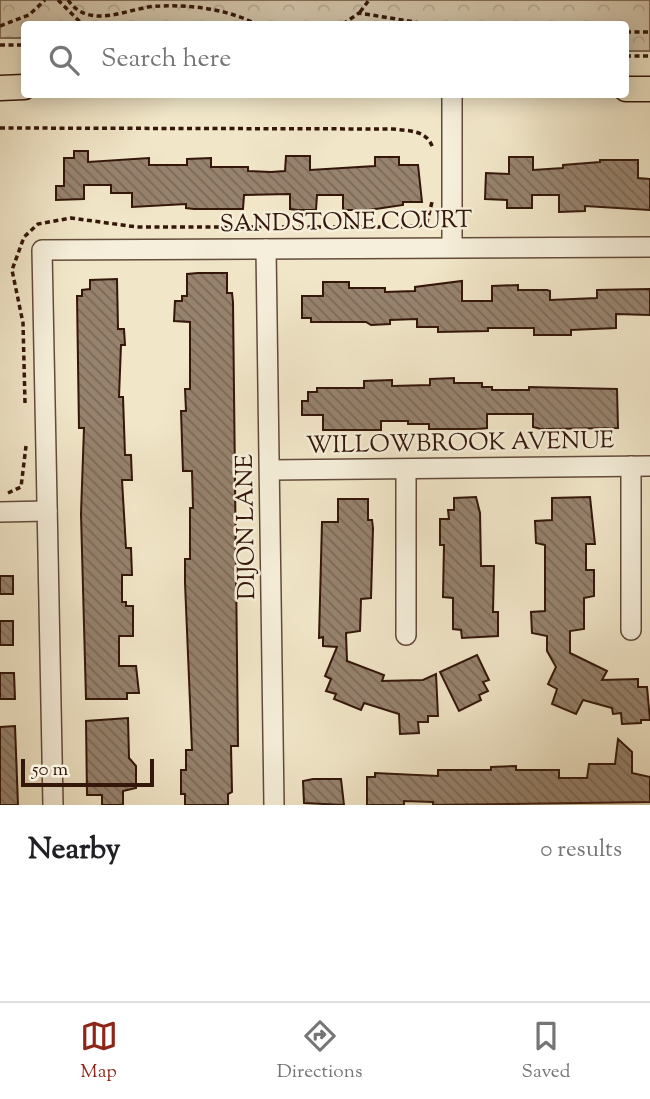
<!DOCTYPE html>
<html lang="en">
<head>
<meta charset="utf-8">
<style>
	:root { --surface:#fff; --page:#f6f6f6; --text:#202124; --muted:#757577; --line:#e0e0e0; --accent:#8f2418 }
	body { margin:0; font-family:"Sorts Mill Goudy",serif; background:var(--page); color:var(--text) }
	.scale { position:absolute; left:21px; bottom:18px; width:133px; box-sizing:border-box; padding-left:7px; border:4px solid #34160a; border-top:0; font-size:19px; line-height:24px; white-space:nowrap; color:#34160a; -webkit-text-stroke:5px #f6efdb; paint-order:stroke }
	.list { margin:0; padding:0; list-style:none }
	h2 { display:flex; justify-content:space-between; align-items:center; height:91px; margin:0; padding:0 28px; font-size:30px }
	h2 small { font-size:23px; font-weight:400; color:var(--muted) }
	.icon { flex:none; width:38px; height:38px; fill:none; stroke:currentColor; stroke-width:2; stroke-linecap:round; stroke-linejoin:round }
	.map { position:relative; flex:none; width:650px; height:805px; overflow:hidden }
	.search { position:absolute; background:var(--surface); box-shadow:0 4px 18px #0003; left:21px; right:21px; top:21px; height:77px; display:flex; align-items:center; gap:18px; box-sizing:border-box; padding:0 24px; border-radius:7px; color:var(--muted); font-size:26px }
	.sheet { height:196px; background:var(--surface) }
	nav { display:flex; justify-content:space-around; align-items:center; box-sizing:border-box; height:98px; border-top:2px solid var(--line); background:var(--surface); font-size:19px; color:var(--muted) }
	nav a { display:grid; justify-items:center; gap:4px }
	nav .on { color:var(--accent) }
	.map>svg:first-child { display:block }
	.park { fill:url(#park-crowns); stroke:#826c59; stroke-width:2 }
	.building { fill:url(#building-back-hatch); stroke:#34160a; stroke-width:2 }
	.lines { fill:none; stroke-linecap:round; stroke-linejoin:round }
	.minor-casing { stroke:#634a3a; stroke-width:22 }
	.major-casing { stroke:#34160a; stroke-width:27 }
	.path { stroke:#34160a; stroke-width:3.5; stroke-dasharray:5 3.5; stroke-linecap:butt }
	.minor { stroke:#f6efdb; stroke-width:19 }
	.major { stroke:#f1e6c8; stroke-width:24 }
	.labels { text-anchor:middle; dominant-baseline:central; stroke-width:5; stroke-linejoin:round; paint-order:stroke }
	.street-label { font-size:24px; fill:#34160a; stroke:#f6efdb }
</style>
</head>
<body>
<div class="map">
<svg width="650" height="805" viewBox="0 0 650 805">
	<defs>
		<pattern id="park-crowns" width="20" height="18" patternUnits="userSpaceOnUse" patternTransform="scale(1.75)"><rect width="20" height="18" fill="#d1c3a8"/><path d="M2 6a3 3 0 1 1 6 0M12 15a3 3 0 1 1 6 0" fill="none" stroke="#b4a78f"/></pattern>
		<pattern id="building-back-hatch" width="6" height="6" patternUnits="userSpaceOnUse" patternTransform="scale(1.75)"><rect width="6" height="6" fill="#96826d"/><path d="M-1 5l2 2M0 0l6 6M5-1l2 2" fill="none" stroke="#7b6958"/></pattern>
	</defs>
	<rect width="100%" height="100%" fill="#f1e6c8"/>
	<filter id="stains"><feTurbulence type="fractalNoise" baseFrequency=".00286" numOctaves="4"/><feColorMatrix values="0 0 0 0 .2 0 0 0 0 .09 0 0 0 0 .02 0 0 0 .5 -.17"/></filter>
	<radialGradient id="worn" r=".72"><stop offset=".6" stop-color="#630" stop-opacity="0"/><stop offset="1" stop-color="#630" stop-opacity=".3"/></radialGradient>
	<!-- park -->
	<polygon class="park" points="0,0 650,0 650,51 626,51 626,24 24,24 24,38 0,38"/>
	<!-- building -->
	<g class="building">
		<polygon points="74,151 88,151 88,162 149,158 149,165 187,165 187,159 211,158 211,167 248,167 248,171 271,172 285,171 286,156 310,156 310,170 375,166 375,157 399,157 399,165 418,165 422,202 403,202 403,205 369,210 343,210 343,195 317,195 316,210 298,210 290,209 290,194 244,195 243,209 194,209 186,208 186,204 132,207 132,193 111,193 111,185 84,185 84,199 56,200 56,186 64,186 64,158 74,158"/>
		<polygon points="509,157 533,157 533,170 563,168 563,165 600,162 600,160 638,160 638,178 650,179 650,210 585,206 585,211 559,212 559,195 532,195 532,208 507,208 507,200 485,199 486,173 509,174"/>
		<polygon points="198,273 227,273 227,293 232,293 233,302 238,746 231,746 232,792 228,794 228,805 185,805 185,794 181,794 181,770 186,770 186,750 192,750 185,583 185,559 190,559 190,508 193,508 192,471 183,471 181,411 186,411 185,389 190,389 190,322 174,321 175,301 182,301 182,296 187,296 187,274"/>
		<polygon points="117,279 118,329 124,329 125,345 121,345 119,397 123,397 125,455 131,455 132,480 122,480 126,548 131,548 132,575 122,575 122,602 126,602 126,606 133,606 133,636 119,636 119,666 136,666 139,693 127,693 127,699 86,699 81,514 84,428 79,428 77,296 82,296 82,290 90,289 90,280"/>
		<polygon points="462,281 462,301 492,301 492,286 518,285 518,290 547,290 550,291 550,300 597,298 597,290 650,289 650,315 616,314 616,328 571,330 571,335 534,335 534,328 488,328 488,331 438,332 438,327 417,327 417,319 390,320 390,324 371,325 366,322 311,322 311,318 302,318 302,296 323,296 323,282 349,282 349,288 385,288 385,292 415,291 415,287"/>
		<polygon points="454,378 454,383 482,383 482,387 492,387 492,390 529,390 529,387 617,389 618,428 541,429 533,427 533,414 487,414 487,428 478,429 429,429 429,424 408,424 408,421 381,421 381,430 323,430 323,415 302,415 302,401 308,401 308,392 317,392 317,388 364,388 364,381 392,380 392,386 430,385 430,379"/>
		<polygon points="476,497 480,513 481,566 494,566 493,612 498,612 498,636 462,638 461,630 453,629 453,598 443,597 444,545 440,545 440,519 449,519 448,510 454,510 454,498"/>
		<polygon points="590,497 595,544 586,544 586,570 594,570 594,596 584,598 584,629 570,631 570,653 607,671 602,680 638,679 638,687 647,687 650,720 641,720 641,723 622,724 621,713 613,714 612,708 583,700 576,714 552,704 557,689 548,684 556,667 547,651 547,636 532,633 531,612 545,611 545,545 536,543 535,521 552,520 552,498"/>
		<polygon points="338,499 368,499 368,520 372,520 373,528 371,598 361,599 360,631 346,633 347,661 384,675 382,681 423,680 436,674 438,716 428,716 428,722 418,722 419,733 400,734 399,714 364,703 361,710 334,699 336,694 326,691 331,679 325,676 337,647 323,646 323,637 319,638 322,522 338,522"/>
		<rect x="0" y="576" width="13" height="18"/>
		<rect x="0" y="621" width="13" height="24"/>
		<polygon points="477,655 489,680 483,682 488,691 479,695 481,700 459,711 440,672"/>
		<polygon points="0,673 14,673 15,699 0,699"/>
		<polygon points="128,718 129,758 136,766 136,788 123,791 123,805 102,805 102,795 87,795 86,721"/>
		<polygon points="15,726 18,805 0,805 0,727"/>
		<polygon points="618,739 632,752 632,773 650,777 650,802 433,805 433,802 404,801 404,805 367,805 367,777 375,777 375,773 438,776 438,770 491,770 491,767 516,766 516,770 559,770 559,778 587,778 589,764 615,764"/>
		<polygon points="313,779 341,779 344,805 304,803 303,781"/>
	</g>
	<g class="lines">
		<!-- minor casing -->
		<g class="minor-casing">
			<g id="minor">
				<polyline points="452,246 452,94"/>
				<polyline points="266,249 274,805"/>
				<polyline points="271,470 650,466"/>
				<polyline points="406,470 406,635"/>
				<polyline points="0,512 47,511"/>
				<polyline points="631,630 631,466"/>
				<polyline points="53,805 42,250 650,247"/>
			</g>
		</g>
		<!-- major casing -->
		<g class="major-casing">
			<g id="major">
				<polyline points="0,88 24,87"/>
				<polyline points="626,89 650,89"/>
			</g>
		</g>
		<!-- path -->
		<g class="path">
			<polyline points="58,0 82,24"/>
			<path d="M68,0C90,32 131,6 160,6C194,5 226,9 256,24"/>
			<polyline points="360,12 369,0"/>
			<polyline points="343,24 359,13 427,24 524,24"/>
			<polyline points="0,26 29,15 45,0"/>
			<polyline points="626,32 650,32"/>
			<polyline points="0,45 24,45"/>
			<polyline points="626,56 650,56"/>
			<path d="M0,128L393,129C410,131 428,130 433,149"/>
			<polyline points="25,403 23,323 12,270 24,237 38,224 71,218 137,227 393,227 419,226 427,222 432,202"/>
			<polyline points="8,493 21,487 26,446"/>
		</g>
		<!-- minor -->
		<use href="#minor" class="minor"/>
		<!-- major -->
		<use href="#major" class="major"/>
	</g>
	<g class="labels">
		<!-- street labels -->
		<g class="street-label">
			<text transform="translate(346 223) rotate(-1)">SANDSTONE COURT</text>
			<text transform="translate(460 444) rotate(-1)">WILLOWBROOK AVENUE</text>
			<text transform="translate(247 527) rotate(-91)">DIJON LANE</text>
		</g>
	</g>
	<rect width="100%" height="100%" filter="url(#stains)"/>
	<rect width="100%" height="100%" fill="url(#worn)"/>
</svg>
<div class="scale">50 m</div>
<div class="search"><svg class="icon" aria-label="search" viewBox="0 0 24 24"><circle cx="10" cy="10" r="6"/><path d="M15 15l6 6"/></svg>Search here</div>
</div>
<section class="sheet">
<h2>Nearby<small>0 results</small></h2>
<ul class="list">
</ul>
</section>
<nav>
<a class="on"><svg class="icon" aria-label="map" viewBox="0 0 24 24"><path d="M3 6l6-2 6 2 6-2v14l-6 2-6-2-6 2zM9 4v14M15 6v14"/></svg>Map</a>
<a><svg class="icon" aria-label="directions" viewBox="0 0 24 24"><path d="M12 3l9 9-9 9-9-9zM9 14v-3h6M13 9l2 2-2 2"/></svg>Directions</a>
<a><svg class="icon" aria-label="saved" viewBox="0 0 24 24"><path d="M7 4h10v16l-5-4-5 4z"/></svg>Saved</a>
</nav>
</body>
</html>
